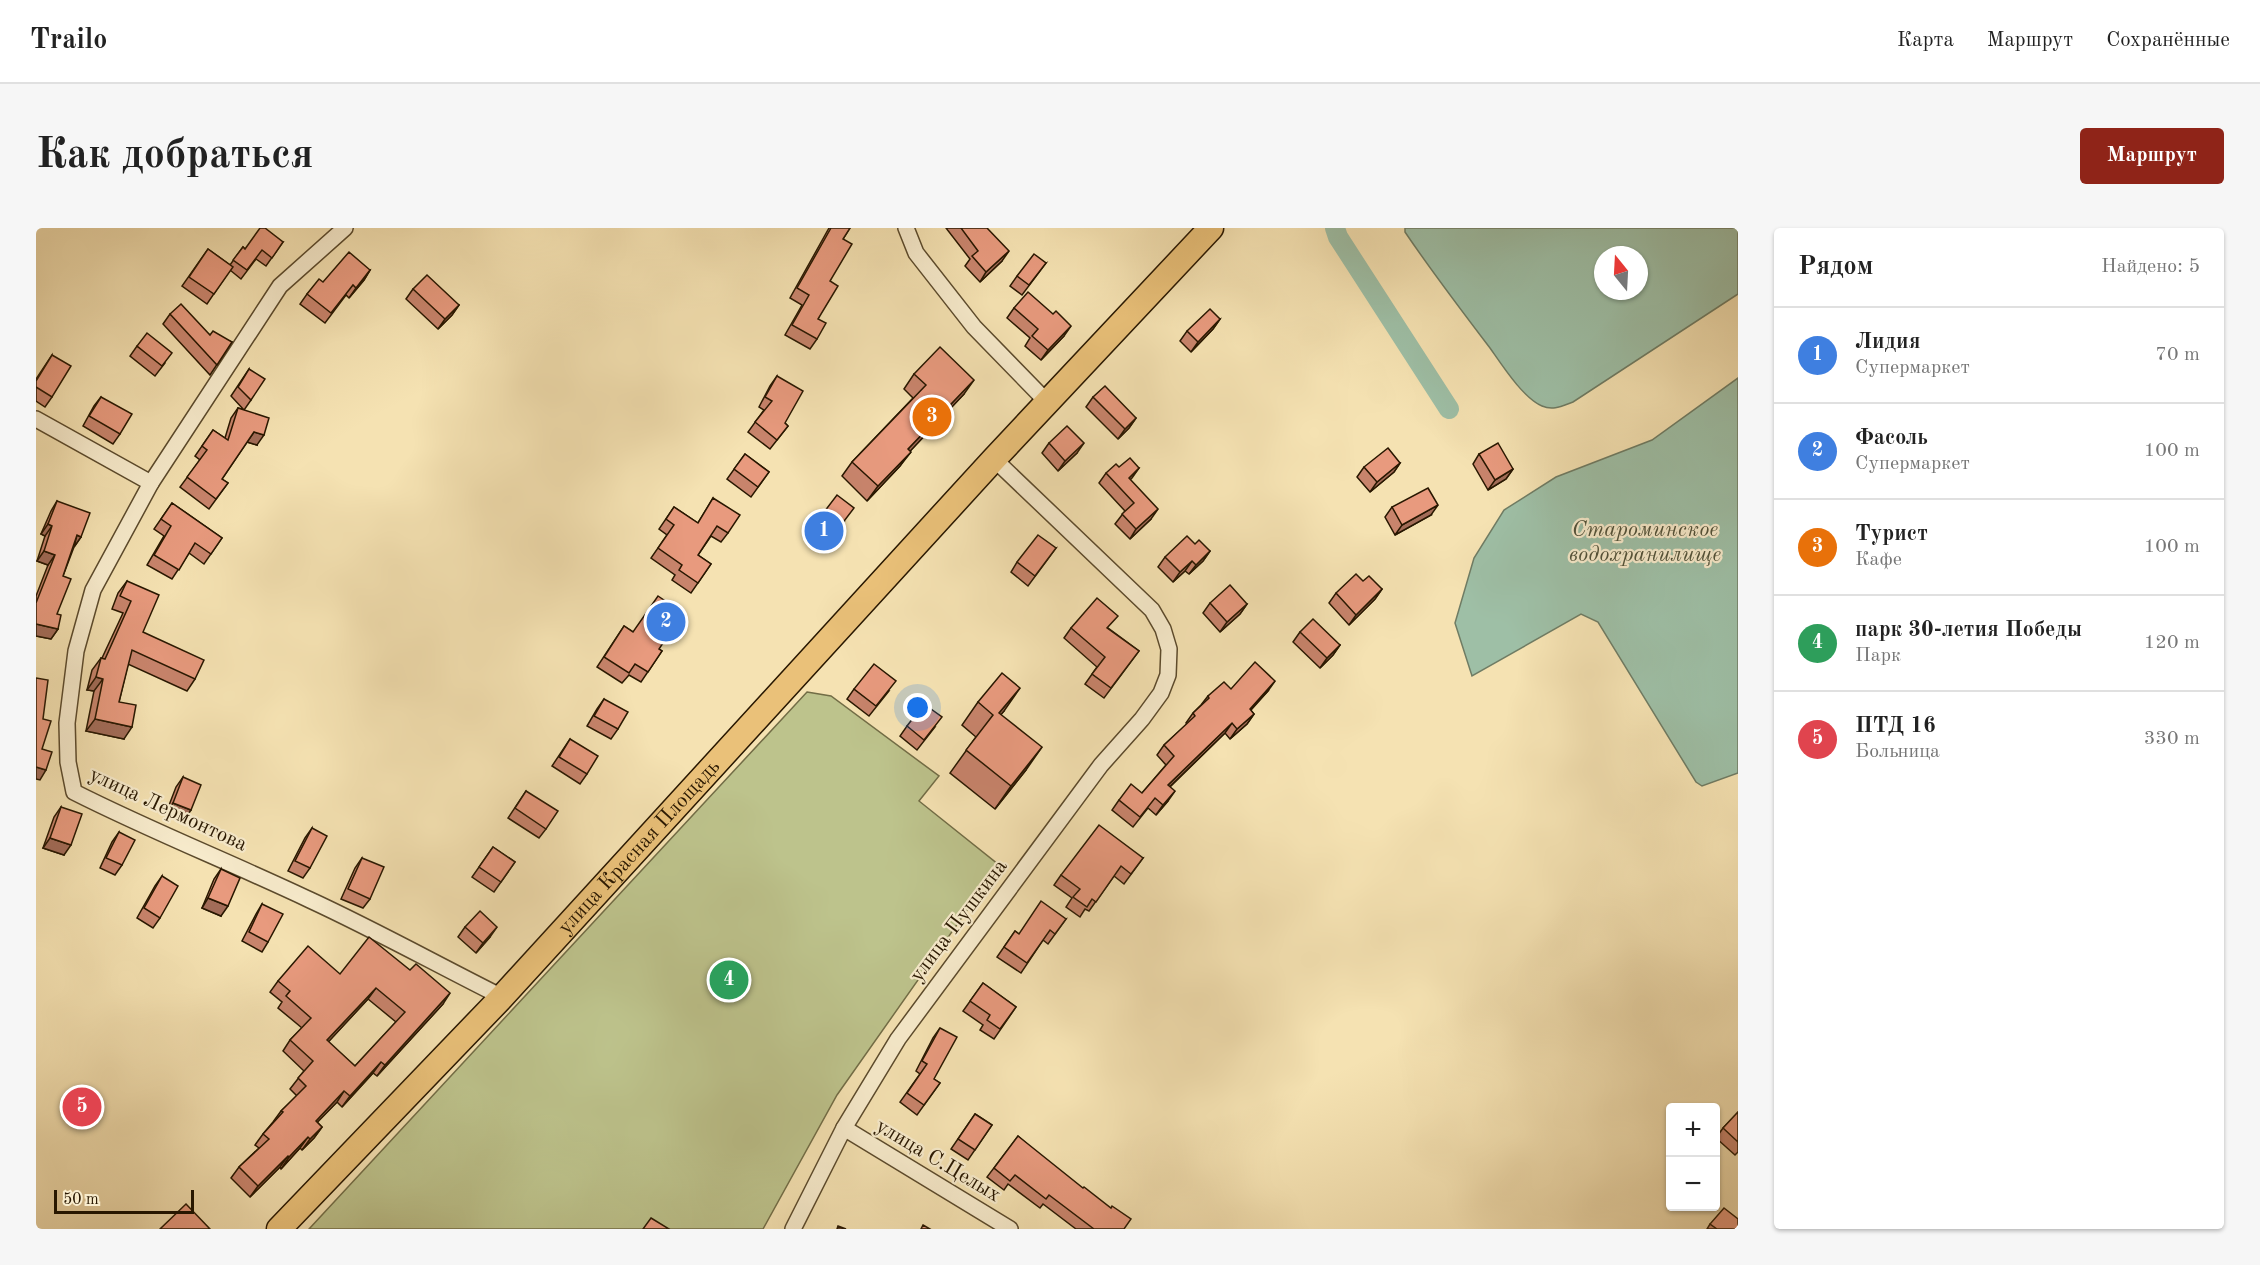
<!DOCTYPE html>
<html lang="ru">
<head>
<meta charset="utf-8">
<style>
	:root { --surface:#fff; --page:#f6f6f6; --text:#222; --muted:#767676; --line:#e0e0e0; --accent:#8f2418 }
	body { margin:0; font-family:"Old Standard TT",serif; background:var(--page); color:var(--text) }
	.controls { position:absolute; right:18px; bottom:18px; display:grid; overflow:hidden; border-radius:6px; box-shadow:0 2px 4px #0004 }
	.controls button { width:54px; height:54px; display:grid; place-items:center; padding:0; border:0; border-bottom:2px solid var(--line); background:var(--surface); color:var(--text); font:30px sans-serif }
	.compass { position:absolute; left:1558px; top:18px; width:54px; height:54px; border-radius:50%; background:var(--surface); box-shadow:0 2px 4px #0004; rotate:342deg }
	.scale { position:absolute; left:18px; bottom:15px; width:140px; box-sizing:border-box; padding-left:6px; border:3px solid #281700; border-top:0; font-size:16px; line-height:21px; white-space:nowrap; color:#281700; -webkit-text-stroke:4px #f8eccd; paint-order:stroke }
	.you { position:absolute; left:882px; top:480px; width:21px; height:21px; margin:-15px; border:4px solid #fff; border-radius:50%; background:#1a73e8; box-shadow:0 0 0 9px #1a73e833 }
	.badge { display:grid; place-items:center; width:39px; height:39px; border-radius:50%; background:var(--accent); color:#fff; font-size:20px; font-weight:700 }
	.pin { position:absolute; translate:-50% -50%; border:3px solid #fff; box-shadow:0 2px 6px #0006 }
	.list { margin:0; padding:0; list-style:none }
	h2 { display:flex; justify-content:space-between; align-items:center; height:78px; margin:0; padding:0 24px; font-size:26px }
	h2 small { font-size:20px; font-weight:400; color:var(--muted) }
	.list li { display:grid; grid-template-columns:39px 1fr auto; gap:18px; align-items:center; box-sizing:border-box; height:96px; padding:0 24px; border-top:2px solid var(--line) }
	.list b { display:block; font-size:22px; white-space:nowrap }
	.list p { margin:0; font-size:20px; white-space:nowrap; color:var(--muted) }
	.list em { font-size:20px; font-style:normal; color:var(--muted) }
	.map { position:relative; flex:none; width:1702px; height:1001px; overflow:hidden; border-radius:6px }
	header { display:flex; align-items:center; gap:36px; box-sizing:border-box; height:84px; padding:0 30px; background:var(--surface); border-bottom:2px solid var(--line) }
	header strong { font-size:28px }
	nav { display:flex; gap:33px; margin-inline-start:auto; font-size:21px }
	.intro { display:flex; align-items:center; justify-content:space-between; box-sizing:border-box; height:144px; padding:0 36px }
	h1 { margin:0; font-size:42px }
	.button { padding:15px 27px; border-radius:6px; background:var(--accent); color:#fff; font-size:21px; font-weight:700 }
	main { display:flex; gap:36px; padding:0 36px }
	aside { flex:1; background:var(--surface); border-radius:6px; box-shadow:0 2px 4px #0004 }
	.map>svg:first-child { display:block }
	.green { fill:#bdc38c; stroke:#726d46; stroke-width:1.5 }
	.water { fill:#9ebfa6; stroke:#6f7c64; stroke-width:1.5; fill-rule:evenodd }
	.lines { fill:none; stroke-linecap:round; stroke-linejoin:round }
	.canal { stroke:#9ebfa6; stroke-width:20 }
	.minor-casing { stroke:#5b4a2c; stroke-width:18 }
	.primary-casing { stroke:#281700; stroke-width:27 }
	.minor { stroke:#f8eccd; stroke-width:15 }
	.primary { stroke:#eac179; stroke-width:24 }
	.wall { fill:#c8846c; stroke:#281700; stroke-width:1.5; fill-rule:evenodd }
	.shaded-wall { fill:#a26c58; stroke:#281700; stroke-width:1.5 }
	.building { fill:#e89a7e; stroke:#281700; stroke-width:1.5; fill-rule:evenodd }
	.labels { text-anchor:middle; dominant-baseline:central; stroke-width:4.5; stroke-linejoin:round; paint-order:stroke }
	.street-label { font-size:21px; fill:#281700; stroke:#f8eccd }
	.water-label { font-size:22px; font-style:italic; fill:#51523a; stroke:#f8eccd }
</style>
</head>
<body>
<header>
<strong>Trailo</strong>
<nav><a>Карта</a><a>Маршрут</a><a>Сохранённые</a></nav>
</header>
<div class="intro"><h1>Как добраться</h1><a class="button">Маршрут</a></div>
<main>
<div class="map">
<svg width="1702" height="1001" viewBox="0 0 1702 1001">
	<rect width="100%" height="100%" fill="#f5e2b2"/>
	<filter id="stains"><feTurbulence type="fractalNoise" baseFrequency=".00333" numOctaves="4"/><feColorMatrix values="0 0 0 0 .2 0 0 0 0 .09 0 0 0 0 .02 0 0 0 .5 -.17"/></filter>
	<radialGradient id="worn" r=".72"><stop offset=".6" stop-color="#630" stop-opacity="0"/><stop offset="1" stop-color="#630" stop-opacity=".3"/></radialGradient>
	<!-- green -->
	<polygon class="green" points="771,464 795,468 903,548 883,573 963,637 801,867 727,1001 273,1001"/>
	<!-- water -->
	<g class="water">
		<path d="M1369,0H1702V66L1537,174C1526,178 1517,183 1506,178C1487,170 1466,137 1454,120C1425,82 1396,44 1369,4ZM1567,27H1603V63H1567Z"/>
		<polygon points="1702,150 1702,545 1666,558 1660,554 1562,394 1545,386 1436,448 1419,395 1438,330 1468,282 1520,249 1616,212"/>
	</g>
	<g class="lines">
		<!-- canal -->
		<polyline class="canal" points="1299,0 1302,9 1413,181"/>
		<!-- minor casing -->
		<g class="minor-casing">
			<g id="minor">
				<path d="M309,0L244,58L115,255L57,362L40,423L31,495L32,534L38,564C115,603 196,635 274,672C339,702 402,737 466,769"/>
				<polyline points="870,0 880,25 938,99 1012,175"/>
				<polyline points="0,191 115,255"/>
				<polyline points="808,900 974,1001"/>
				<polyline points="757,1001 808,900 862,811 1065,537 1106,491 1125,465 1132,447 1133,421 1127,401 1116,382 958,231"/>
			</g>
		</g>
		<!-- primary casing -->
		<g class="primary-casing">
			<g id="primary">
				<path id="s1" d="M243,1001L466,769L958,231L1175,0"/>
			</g>
		</g>
		<!-- minor -->
		<use href="#minor" class="minor"/>
		<!-- primary -->
		<use href="#primary" class="primary"/>
	</g>
	<!-- wall -->
	<g class="wall">
		<polygon points="793,0 814,0 807,11 782,91 781,111 774,121 749,107 766,77 754,70"/>
		<polygon points="910,0 951,0 966,33 944,54 929,38 934,31"/>
		<polygon points="247,14 230,38 220,31 205,51 194,42 171,76 146,58 172,21 194,37 207,19 209,21"/>
		<polygon points="1010,35 986,67 974,58 981,48"/>
		<polygon points="334,42 328,52 313,70 310,67 289,95 264,76 271,66 287,54"/>
		<polygon points="377,61 423,77 416,87 402,101 370,71"/>
		<polygon points="978,80 1028,108 1005,132 989,118 994,110 971,90"/>
		<polygon points="134,86 174,107 196,114 174,147 127,96"/>
		<polygon points="1184,91 1177,101 1155,124 1144,113 1151,103"/>
		<polygon points="101,118 129,135 119,148 94,128"/>
		<polygon points="16,127 16,169 9,179 0,173 0,151"/>
		<polygon points="213,141 215,172 208,182 221,217 211,214 186,251 192,255 173,281 144,259 164,232 159,228 177,202 189,210 195,190 202,180 208,182 195,168"/>
		<polygon points="878,146 928,166 874,223 864,238 831,273 806,248 816,234 877,170 868,161"/>
		<polygon points="741,148 749,195 752,198 734,221 712,204 728,182 723,179 734,158"/>
		<polygon points="65,169 84,206 77,216 47,198 58,178"/>
		<polygon points="1057,169 1100,190 1093,200 1082,211 1050,179"/>
		<polygon points="1013,215 1041,225 1022,243 1006,225"/>
		<polygon points="709,226 733,244 715,269 691,251"/>
		<polygon points="1443,226 1477,241 1470,251 1452,262 1437,236"/>
		<polygon points="1364,235 1358,244 1334,264 1321,249 1328,239"/>
		<polygon points="1083,239 1103,240 1094,251 1115,291 1094,311 1079,296 1089,283 1063,255 1070,245"/>
		<polygon points="677,270 692,305 685,314 675,308 662,327 675,336 655,365 636,352 639,347 615,330 631,307 623,301 638,279 662,295"/>
		<polygon points="21,273 45,309 38,319 27,348 21,386 22,401 15,411 0,408 0,368 12,337 1,333 9,308 5,306 15,283"/>
		<polygon points="136,275 186,310 168,336 153,325 136,351 111,337 128,308 118,301"/>
		<polygon points="1356,279 1395,287 1359,307 1349,289"/>
		<polygon points="808,294 786,324 769,311 779,296"/>
		<polygon points="1159,316 1174,323 1167,333 1153,346 1149,343 1137,354 1122,339 1129,329"/>
		<polygon points="1020,320 992,358 975,344 981,334"/>
		<polygon points="91,353 107,404 159,451 151,463 92,436 83,474 88,511 50,503 58,463 51,462 56,442 65,430 66,430 87,385 76,381 82,365"/>
		<polygon points="1327,353 1346,361 1339,371 1313,397 1293,375 1300,365"/>
		<polygon points="1174,375 1211,376 1204,386 1184,404 1167,385"/>
		<polygon points="588,398 626,423 605,454 593,447 586,455 561,439"/>
		<polygon points="1035,400 1072,400 1103,423 1068,470 1049,456 1061,439 1028,410"/>
		<polygon points="1264,404 1304,417 1297,427 1284,440 1257,414"/>
		<polygon points="818,461 853,463 833,488 811,471"/>
		<polygon points="1195,461 1232,463 1214,482 1218,486 1211,496 1194,511 1189,505 1134,559 1132,573 1120,587 1112,580 1097,599 1076,582 1083,572 1106,565 1130,537 1121,527 1128,517 1151,496 1150,495 1157,485 1165,477 1172,468"/>
		<polygon points="568,471 582,501 575,511 551,498 561,481"/>
		<polygon points="942,474 968,483 964,487 990,542 959,581 914,545 940,509 926,497"/>
		<polygon points="871,498 899,499 881,522 864,508"/>
		<polygon points="534,511 551,546 544,556 516,538"/>
		<polygon points="147,549 148,592 130,585 140,559"/>
		<polygon points="490,563 510,601 503,610 472,590"/>
		<polygon points="25,579 28,627 7,620 18,589"/>
		<polygon points="276,600 274,640 267,650 252,643 269,610"/>
		<polygon points="83,604 86,637 79,647 64,640 76,614"/>
		<polygon points="457,619 479,634 458,664 436,649"/>
		<polygon points="326,630 334,671 327,680 305,671 319,640"/>
		<polygon points="1107,630 1088,656 1078,648 1053,683 1049,681 1044,689 1030,679 1036,670 1018,657 1025,647"/>
		<polygon points="185,641 185,688 166,680 178,651"/>
		<polygon points="126,648 124,690 117,700 101,690 119,658"/>
		<polygon points="226,676 232,714 226,724 206,713 220,686"/>
		<polygon points="1030,691 1012,716 1007,712 985,745 961,729 979,703 983,706"/>
		<polygon points="429,699 454,709 440,725 422,709"/>
		<path d="M304,746L407,776L341,848L337,845L306,879L301,874L281,894L286,899L278,910L266,922L264,920L245,941L244,939L214,969L195,950L203,939L223,920L219,917L227,906L237,894L245,883L261,868L254,861L268,843L247,823L254,812L266,800L242,780L246,774L234,764L242,753ZM332,771L360,794L319,838L292,814Z"/>
		<polygon points="947,755 980,779 958,811 944,802 947,797 927,783"/>
		<polygon points="904,800 898,851 904,855 881,887 864,874 884,846 880,843 897,810"/>
		<polygon points="1702,884 1702,924 1699,927 1680,910 1687,900"/>
		<polygon points="939,886 956,897 932,932 915,921"/>
		<polygon points="982,908 1088,1001 1040,1001 1007,976 1004,980 972,956 968,962 951,949"/>
		<polygon points="1674,996 1702,1001 1671,1001"/>
	</g>
	<!-- shaded-wall -->
	<g class="shaded-wall">
		<polygon points="973,23 966,33 944,54 950,44"/>
		<polygon points="334,42 328,52 313,70 320,60"/>
		<polygon points="423,77 416,87 402,101 409,91"/>
		<polygon points="1184,91 1177,101 1155,124 1162,114"/>
		<polygon points="1035,98 1028,108 1005,132 1012,122"/>
		<polygon points="938,152 928,166 862,236 872,221"/>
		<polygon points="1100,190 1093,200 1082,211 1089,201"/>
		<polygon points="218,204 228,207 221,217 211,214"/>
		<polygon points="1048,215 1041,225 1022,243 1029,233"/>
		<polygon points="875,224 864,238 831,273 842,258"/>
		<polygon points="1364,235 1358,244 1334,264 1341,254"/>
		<polygon points="1103,240 1096,250 1086,259 1093,250"/>
		<polygon points="1477,241 1470,251 1452,262 1459,252"/>
		<polygon points="1402,277 1395,287 1359,307 1366,297"/>
		<polygon points="1122,281 1115,291 1094,311 1100,301"/>
		<polygon points="12,296 16,298 9,308 5,306"/>
		<polygon points="41,307 45,309 38,319"/>
		<polygon points="8,323 19,327 12,337 1,333"/>
		<polygon points="1174,323 1167,333 1153,346 1160,337"/>
		<polygon points="1156,333 1149,343 1137,354 1144,344"/>
		<polygon points="1346,361 1339,371 1313,397 1320,387"/>
		<polygon points="1211,376 1204,386 1184,404 1191,394"/>
		<polygon points="0,396 22,401 15,411 0,408"/>
		<polygon points="1304,417 1297,427 1284,440 1291,430"/>
		<polygon points="60,449 67,451 58,463 51,462"/>
		<polygon points="1239,453 1232,463 1207,491 1214,481"/>
		<polygon points="984,460 968,483 947,508 963,485"/>
		<polygon points="1218,486 1211,496 1194,511 1201,501"/>
		<polygon points="59,491 96,499 88,511 50,503"/>
		<polygon points="1196,495 1189,505 1125,567 1132,557"/>
		<polygon points="1006,519 990,542 959,581 975,558"/>
		<polygon points="0,539 10,542 4,552 0,551"/>
		<polygon points="1139,563 1132,573 1120,587 1127,577"/>
		<polygon points="137,575 155,582 148,592 130,585"/>
		<polygon points="14,610 35,617 28,627 7,620"/>
		<polygon points="172,670 192,678 185,688 166,680"/>
		<polygon points="461,699 454,709 440,725 447,715"/>
		<polygon points="340,760 332,771 283,824 291,812"/>
		<polygon points="414,765 407,776 341,848 349,837"/>
		<polygon points="345,834 337,845 306,879 314,868"/>
		<polygon points="308,863 301,874 272,904 280,893"/>
		<polygon points="286,899 278,910 266,922 274,911"/>
		<polygon points="272,909 264,920 245,941 253,929"/>
		<polygon points="252,928 244,939 214,969 222,958"/>
	</g>
	<!-- building -->
	<g class="building">
		<polygon points="224,0 229,0 247,14 236,30 226,22 211,42 197,32 207,19 209,21"/>
		<polygon points="795,0 814,0 807,11 816,16 794,53 802,58 782,91 790,95 781,111 756,97 773,67 761,60"/>
		<polygon points="925,0 951,0 973,23 950,44 936,28 942,23"/>
		<polygon points="172,21 197,39 178,66 153,49"/>
		<polygon points="313,24 334,42 320,60 317,57 295,85 271,66 283,51 287,54"/>
		<polygon points="998,26 1010,35 993,57 981,48"/>
		<polygon points="391,47 423,77 409,91 377,61"/>
		<polygon points="992,64 1017,86 1020,83 1035,98 1012,122 996,108 1002,101 978,80"/>
		<polygon points="145,76 174,107 177,103 196,114 181,137 134,86"/>
		<polygon points="1174,81 1184,91 1162,114 1151,103"/>
		<polygon points="111,105 136,125 126,138 101,118"/>
		<polygon points="904,119 938,152 872,221 875,224 842,258 816,234 890,157 878,146"/>
		<polygon points="16,127 35,138 16,169 0,159 0,153"/>
		<polygon points="213,141 229,151 215,172 202,159"/>
		<polygon points="741,148 767,163 749,195 752,198 741,212 719,194 736,173 729,169"/>
		<polygon points="1069,158 1100,190 1089,201 1057,169"/>
		<polygon points="65,169 96,186 84,206 53,188"/>
		<polygon points="202,180 233,190 228,207 218,204 186,251 192,255 180,271 151,249 171,222 166,218 177,202 192,212"/>
		<polygon points="1031,198 1048,215 1029,233 1013,215"/>
		<polygon points="1462,215 1477,241 1459,252 1443,226"/>
		<polygon points="1352,220 1364,235 1341,254 1328,239"/>
		<polygon points="709,226 733,244 722,259 698,241"/>
		<polygon points="1094,230 1103,240 1093,250 1122,281 1100,301 1086,286 1098,275 1070,245 1080,236 1083,239"/>
		<polygon points="1392,260 1402,277 1366,297 1356,279"/>
		<polygon points="801,267 818,280 796,309 779,296"/>
		<polygon points="677,270 704,287 692,305 681,298 662,327 675,336 662,355 643,342 646,337 622,320 638,297 630,291 638,279 662,295"/>
		<polygon points="21,273 54,285 45,309 41,307 27,348 35,351 21,386 25,387 22,401 0,396 0,375 19,327 8,323 16,298 12,296"/>
		<polygon points="136,275 186,310 175,326 159,315 143,342 118,327 135,298 125,291"/>
		<polygon points="1002,307 1020,320 999,348 981,334"/>
		<polygon points="1151,308 1159,316 1163,312 1174,323 1160,337 1156,333 1144,344 1129,329"/>
		<polygon points="1320,346 1327,353 1333,348 1346,361 1320,387 1300,365"/>
		<polygon points="91,353 123,367 107,404 168,432 159,451 96,422 83,474 100,477 96,499 59,491 67,451 60,449 65,430 69,431 95,373 84,368"/>
		<polygon points="1194,357 1211,376 1191,394 1174,375"/>
		<polygon points="622,368 647,385 623,421 626,423 612,444 599,436 593,445 568,429 588,398 597,404"/>
		<polygon points="1061,370 1082,388 1071,400 1103,423 1075,460 1056,446 1069,429 1035,400"/>
		<polygon points="1277,391 1304,417 1291,430 1264,404"/>
		<polygon points="1219,434 1239,453 1214,481 1218,486 1201,501 1196,495 1132,557 1139,563 1127,577 1119,570 1104,589 1083,572 1095,556 1106,565 1138,528 1128,517 1159,488 1157,485 1173,470 1172,468 1188,454 1195,461"/>
		<polygon points="838,436 860,453 840,478 818,461"/>
		<polygon points="966,445 984,460 963,485 1006,519 975,558 930,522 957,487 942,474"/>
		<polygon points="0,450 12,452 7,491 15,493 6,521 16,524 10,542 0,539"/>
		<polygon points="568,471 592,484 582,501 558,488"/>
		<polygon points="888,476 906,489 888,512 871,498"/>
		<polygon points="534,511 562,528 551,546 523,529"/>
		<polygon points="147,549 165,557 155,582 137,575"/>
		<polygon points="490,563 522,583 510,601 479,580"/>
		<polygon points="25,579 46,586 35,617 14,610"/>
		<polygon points="1063,597 1107,630 1095,646 1085,638 1060,674 1056,671 1051,679 1037,669 1044,661 1025,647"/>
		<polygon points="276,600 291,608 274,640 259,633"/>
		<polygon points="83,604 99,612 86,637 70,630"/>
		<polygon points="457,619 479,634 465,654 443,639"/>
		<polygon points="326,630 348,639 334,671 312,661"/>
		<polygon points="185,641 204,650 192,678 172,670"/>
		<polygon points="126,648 142,658 124,690 108,680"/>
		<polygon points="1005,673 1030,691 1019,706 1014,702 991,735 968,719 979,703 983,706"/>
		<polygon points="226,676 247,686 232,714 213,704"/>
		<polygon points="444,683 461,699 447,715 429,699"/>
		<path d="M333,709L374,742L380,736L414,765L349,837L345,834L314,868L308,863L280,893L286,899L274,911L272,909L253,929L252,928L222,958L203,939L233,911L227,906L247,884L245,883L270,858L262,850L277,833L254,812L275,790L250,768L254,763L242,753L272,718L304,746ZM340,760L369,784L319,838L291,812Z"/>
		<polygon points="947,755 980,779 964,801 951,792 954,787 934,773"/>
		<polygon points="904,800 921,809 898,851 904,855 888,877 871,865 891,836 886,833"/>
		<polygon points="1702,884 1702,914 1687,900"/>
		<polygon points="939,886 956,897 939,922 922,911"/>
		<polygon points="982,908 1047,960 1048,959 1075,980 1076,978 1095,991 1088,1001 1058,1001 1013,967 1010,971 979,947 974,953 958,940"/>
		<polygon points="150,976 174,1001 124,1001"/>
		<polygon points="1688,980 1702,991 1702,1001 1681,1001 1674,996"/>
		<polygon points="615,990 633,1001 607,1001"/>
		<polygon points="887,997 894,1001 885,1001"/>
		<polygon points="802,998 810,1001 801,1001"/>
	</g>
	<g class="labels">
		<!-- street labels -->
		<g class="street-label">
			<text transform="translate(132 582) rotate(25)">улица Лермонтова</text>
			<text stroke="none"><textPath href="#s1" startOffset="525">улица Красная Площадь</textPath></text>
			<text transform="translate(923 693) rotate(-53)">улица Пушкина</text>
			<text transform="translate(902 933) rotate(31)">улица С.Целых</text>
		</g>
		<!-- water labels -->
		<g class="water-label">
			<text x="1609" y="302">Староминское<tspan x="1609" dy="25">водохранилище</tspan></text>
		</g>
	</g>
	<rect width="100%" height="100%" filter="url(#stains)"/>
	<rect width="100%" height="100%" fill="url(#worn)"/>
</svg>
<div class="controls">
<button>+</button>
<button>−</button>
</div>
<svg class="compass" viewBox="-18 -18 36 36"><path d="M0-13l5 13h-10z" fill="#e53935"/><path d="M0 13l5-13h-10z" fill="#767676"/></svg>
<div class="scale">50 m</div>
<div class="you"></div>
<div class="pin badge" style="left:788px;top:303px;background:#3f7fe0">1</div>
<div class="pin badge" style="left:630px;top:394px;background:#3f7fe0">2</div>
<div class="pin badge" style="left:896px;top:189px;background:#e8710a">3</div>
<div class="pin badge" style="left:693px;top:752px;background:#2e9e5b">4</div>
<div class="pin badge" style="left:46px;top:879px;background:#e0444e">5</div>
</div>
<aside>
<h2>Рядом<small>Найдено: 5</small></h2>
<ul class="list">
<li><span class="badge" style="background:#3f7fe0">1</span><div><b>Лидия</b><p>Супермаркет</p></div><em>70 m</em></li>
<li><span class="badge" style="background:#3f7fe0">2</span><div><b>Фасоль</b><p>Супермаркет</p></div><em>100 m</em></li>
<li><span class="badge" style="background:#e8710a">3</span><div><b>Турист</b><p>Кафе</p></div><em>100 m</em></li>
<li><span class="badge" style="background:#2e9e5b">4</span><div><b>парк 30-летия Победы</b><p>Парк</p></div><em>120 m</em></li>
<li><span class="badge" style="background:#e0444e">5</span><div><b>ПТД 16</b><p>Больница</p></div><em>330 m</em></li>
</ul>
</aside>
</main>
</body>
</html>
